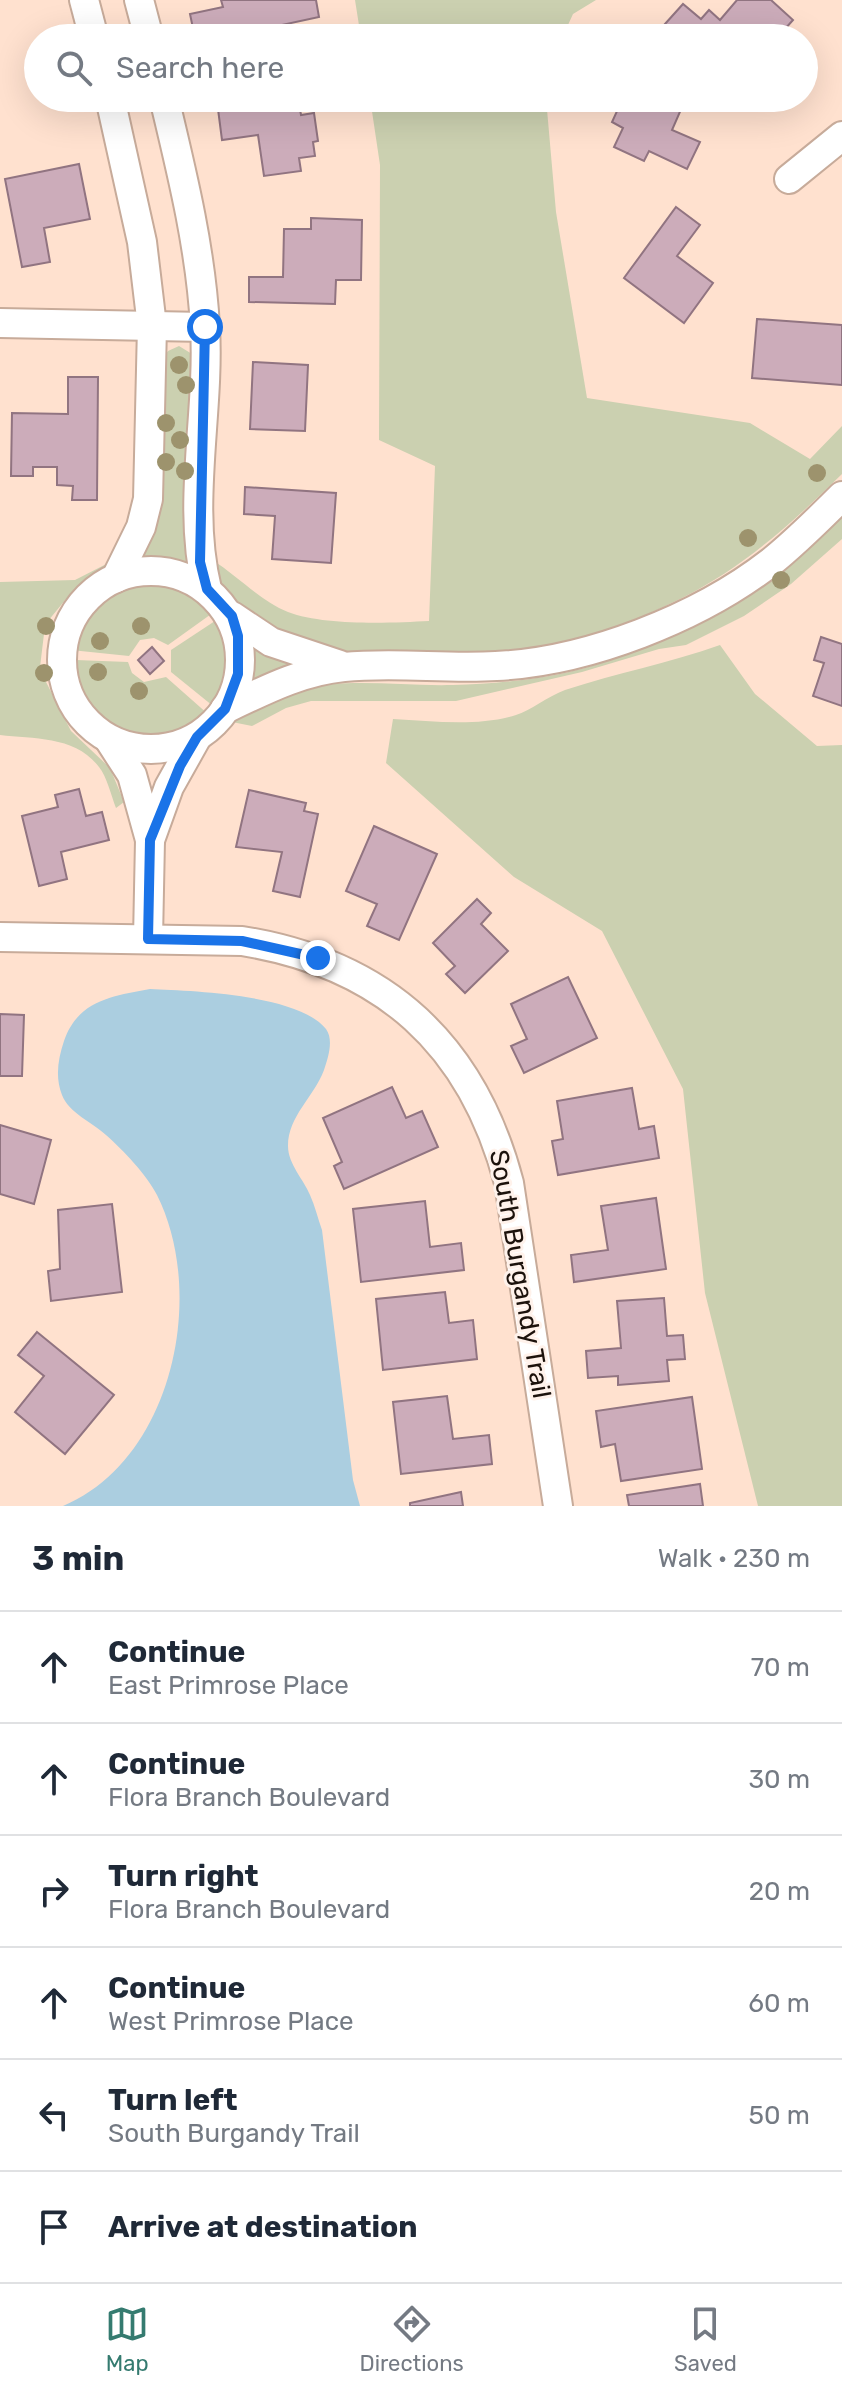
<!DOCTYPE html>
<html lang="en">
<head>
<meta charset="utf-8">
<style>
	:root { --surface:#fff; --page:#f6f6f7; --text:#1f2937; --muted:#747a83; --line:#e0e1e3; --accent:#357b70 }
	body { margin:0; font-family:Rubik,sans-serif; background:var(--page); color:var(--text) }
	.stop { position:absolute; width:24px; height:24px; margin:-18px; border:6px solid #1a73e8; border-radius:50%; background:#fff }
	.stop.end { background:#1a73e8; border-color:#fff; box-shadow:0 2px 8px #0008 }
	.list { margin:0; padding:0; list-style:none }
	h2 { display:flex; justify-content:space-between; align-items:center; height:104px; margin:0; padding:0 32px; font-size:34px }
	h2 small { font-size:26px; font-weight:400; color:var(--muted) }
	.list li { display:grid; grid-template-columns:52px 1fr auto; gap:24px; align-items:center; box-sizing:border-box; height:112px; padding:0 32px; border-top:2px solid var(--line) }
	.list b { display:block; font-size:30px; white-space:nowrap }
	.list p { margin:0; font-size:26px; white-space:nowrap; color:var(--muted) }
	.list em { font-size:26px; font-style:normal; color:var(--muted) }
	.icon { flex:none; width:44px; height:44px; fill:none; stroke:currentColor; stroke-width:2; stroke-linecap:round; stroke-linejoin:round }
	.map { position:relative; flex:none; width:842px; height:1506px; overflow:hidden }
	.search { position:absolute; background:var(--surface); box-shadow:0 8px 32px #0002; left:24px; right:24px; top:24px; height:88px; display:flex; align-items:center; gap:20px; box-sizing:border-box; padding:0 28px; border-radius:44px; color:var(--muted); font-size:30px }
	.sheet { height:776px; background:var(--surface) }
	nav { display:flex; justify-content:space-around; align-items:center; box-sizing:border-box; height:112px; border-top:2px solid var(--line); background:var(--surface); font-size:22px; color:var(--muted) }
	nav a { display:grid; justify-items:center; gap:4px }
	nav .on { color:var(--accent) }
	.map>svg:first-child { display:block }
	.green { fill:#cbd0b0 }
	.water { fill:#abcee0 }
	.building { fill:#ccacba; stroke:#917481; stroke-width:2 }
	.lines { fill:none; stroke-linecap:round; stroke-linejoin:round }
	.minor-casing { stroke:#c7ab9a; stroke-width:32 }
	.minor { stroke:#fff; stroke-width:28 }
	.tree { fill:#9d936d }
	.route { stroke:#1a73e8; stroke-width:10 }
	.labels { text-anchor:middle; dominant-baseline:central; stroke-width:6; stroke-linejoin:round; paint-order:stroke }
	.street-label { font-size:26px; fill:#1c120c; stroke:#fff2eb }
</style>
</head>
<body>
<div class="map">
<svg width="842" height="1506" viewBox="0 0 842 1506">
	<rect width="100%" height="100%" fill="#ffe1cf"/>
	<!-- green -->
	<g class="green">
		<polygon points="355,0 596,0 573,14 562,38 361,38"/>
		<path d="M370,98H546L556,212L587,398L750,423L810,459L842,426V474C792,523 743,568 680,599C636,621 585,639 537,648C447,664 243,671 212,560C237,575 260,601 288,612C325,626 390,623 429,621L435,466L379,440L380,165Z"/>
		<polygon points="179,346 192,354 194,362 187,565 140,556 163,358 168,351"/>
		<path d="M842,513V539L791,584L744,616L686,645L659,649L582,672L456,701H311L286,708L252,726L232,722C296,667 377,687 453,685C495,684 544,679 585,668C618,658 656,646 686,628C739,596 792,550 842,513Z"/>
		<path d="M120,557L105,576L66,599L48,621L40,623L44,634L40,667L36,673L45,680L71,731L110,768L124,802L116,808C111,795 107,777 99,767C76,736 34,739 0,735V582L75,580Z"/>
		<path d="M152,581C177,586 197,593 214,612L168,645L154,638L140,640L129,656L71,650C78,607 112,587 152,581Z"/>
		<path d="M218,619C233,647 234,681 213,706L171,672V650Z"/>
		<polygon points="251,644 298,665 250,684"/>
		<path d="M720,645L755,694L817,746L842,745V1506H758L705,1293L683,1089L602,931L514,877L386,763L393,719C432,721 478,727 516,715C530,711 548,696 565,690C617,673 669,663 720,645Z"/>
		<path d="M76,660L128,662L132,673L144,682L166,677L209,715C156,763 75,738 71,662Z"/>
	</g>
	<!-- water -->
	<path class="water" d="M150,989C192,991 298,994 326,1029C334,1040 328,1058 324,1070C314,1097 288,1116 288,1146C288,1164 304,1180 310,1195C315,1206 318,1219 322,1230L353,1480L360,1506H63C173,1460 207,1295 157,1195C146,1174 124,1151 106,1135C93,1123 68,1112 62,1095C55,1077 58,1059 64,1041C78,1000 113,996 150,989Z"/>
	<!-- building -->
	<g class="building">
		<polygon points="221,0 316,0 319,17 221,38 195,38 190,14 223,7"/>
		<polygon points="737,0 771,0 793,20 777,38 682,38 665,24 683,4 701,19 709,10 720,20"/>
		<polygon points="298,98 301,115 314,113 318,141 313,142 315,156 299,158 301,171 264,176 258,135 222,140 218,109"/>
		<polygon points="623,98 686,98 672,130 700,142 687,169 649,151 644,161 614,147 623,128 612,122"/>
		<polygon points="79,164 90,219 44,228 50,262 22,267 5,179"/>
		<polygon points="676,207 700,225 677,256 713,283 684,323 624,278"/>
		<polygon points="311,218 362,220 361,280 336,280 335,304 249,302 249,277 283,277 284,229 311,229"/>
		<polygon points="757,319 842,325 842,385 752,378"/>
		<polygon points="253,362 308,365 305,431 250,429"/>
		<polygon points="68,377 98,377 97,500 72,500 73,486 57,485 57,467 33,467 33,476 11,476 12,413 68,414"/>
		<polygon points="245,487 336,493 331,563 272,559 275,516 244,514"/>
		<polygon points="821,637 842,644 842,706 813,696 824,663 814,660"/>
		<polygon points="152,647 164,661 150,674 138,660"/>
		<polygon points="79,789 86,816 102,812 109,840 61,852 67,879 39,886 22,816 58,807 55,795"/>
		<polygon points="249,790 306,803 304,811 318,814 300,897 273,891 282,852 236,847"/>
		<polygon points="374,826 437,854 399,940 367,926 377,904 346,891"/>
		<polygon points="477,899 491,913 481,924 508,951 465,993 446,974 455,966 433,943"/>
		<polygon points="568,977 597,1038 524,1073 511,1046 527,1039 511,1004"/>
		<polygon points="0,1014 24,1015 22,1076 0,1076"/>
		<polygon points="392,1087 406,1118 422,1111 438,1147 344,1189 334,1166 342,1162 323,1118"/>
		<polygon points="632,1088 639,1129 654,1126 659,1158 558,1175 552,1141 563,1139 557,1101"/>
		<polygon points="0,1125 51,1140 34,1204 0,1194"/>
		<polygon points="656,1198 666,1269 574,1282 571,1255 608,1250 601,1206"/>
		<polygon points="425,1201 430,1247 461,1243 464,1270 361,1282 353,1209"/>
		<polygon points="112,1204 122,1292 51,1301 48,1271 60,1269 58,1210"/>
		<polygon points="445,1292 449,1323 473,1320 477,1359 383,1370 376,1299"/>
		<polygon points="664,1298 667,1336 683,1335 685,1359 667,1360 669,1381 618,1385 618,1376 588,1378 586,1351 621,1348 617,1301"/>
		<polygon points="37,1332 114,1395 65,1454 15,1412 44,1376 18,1355"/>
		<polygon points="447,1396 453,1439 489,1435 492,1464 401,1474 393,1402"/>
		<polygon points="692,1397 702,1469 621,1481 615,1444 601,1447 596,1411"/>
		<polygon points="700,1484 703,1506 629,1506 627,1495"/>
		<polygon points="461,1492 463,1506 410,1506 410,1503"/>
	</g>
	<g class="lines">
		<!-- minor casing -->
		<g class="minor-casing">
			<g id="minor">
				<polyline points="84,0 94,38"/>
				<polyline points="139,0 149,38"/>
				<polyline points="110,98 142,242 152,326 148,499 141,527 116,578"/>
				<path d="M164,98C182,173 201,250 205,327C210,413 186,504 207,589"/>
				<polyline points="789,179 842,136"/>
				<polyline points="0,323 205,327"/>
				<circle cx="151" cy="660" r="89"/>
				<polyline points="232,616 271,642 340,665"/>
				<path d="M225,709C263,691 301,671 344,667C394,662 446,669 496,666C587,662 699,618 771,562C796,542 819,519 842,496"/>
				<polyline points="110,741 132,775 150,840 169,787 197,737"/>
				<path d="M0,937L242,941C384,964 472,1043 509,1183L558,1506"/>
				<polyline points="148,939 150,840"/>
			</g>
		</g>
		<!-- minor -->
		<use href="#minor" class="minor"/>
	</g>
	<!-- trees -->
	<g class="tree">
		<circle cx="179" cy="365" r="9"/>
		<circle cx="186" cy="385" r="9"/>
		<circle cx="166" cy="423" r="9"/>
		<circle cx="180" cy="440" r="9"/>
		<circle cx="166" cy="462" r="9"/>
		<circle cx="185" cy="471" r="9"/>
		<circle cx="817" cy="473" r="9"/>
		<circle cx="748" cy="538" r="9"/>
		<circle cx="781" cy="580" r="9"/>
		<circle cx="46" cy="626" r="9"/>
		<circle cx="141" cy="626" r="9"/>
		<circle cx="100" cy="641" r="9"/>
		<circle cx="98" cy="672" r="9"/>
		<circle cx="44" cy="673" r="9"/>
		<circle cx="139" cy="691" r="9"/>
	</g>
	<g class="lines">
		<!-- route -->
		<polyline class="route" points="205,327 200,562 207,589 232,616 238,636 238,674 225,709 197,737 180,766 150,840 148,939 242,941 318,958"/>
	</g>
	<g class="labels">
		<!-- street labels -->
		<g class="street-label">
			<text transform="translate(520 1274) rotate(80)">South Burgandy Trail</text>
		</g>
	</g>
</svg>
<div class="stop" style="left:205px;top:327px"></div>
<div class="stop end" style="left:318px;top:958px"></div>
<div class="search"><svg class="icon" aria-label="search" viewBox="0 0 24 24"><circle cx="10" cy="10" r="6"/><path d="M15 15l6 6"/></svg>Search here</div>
</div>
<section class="sheet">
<h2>3 min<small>Walk · 230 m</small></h2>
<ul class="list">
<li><svg class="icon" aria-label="ahead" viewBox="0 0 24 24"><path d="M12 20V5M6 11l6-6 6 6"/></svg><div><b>Continue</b><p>East Primrose Place</p></div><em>70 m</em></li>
<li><svg class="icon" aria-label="ahead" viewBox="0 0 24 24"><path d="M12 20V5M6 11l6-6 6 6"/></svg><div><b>Continue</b><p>Flora Branch Boulevard</p></div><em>30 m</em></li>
<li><svg class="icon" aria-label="right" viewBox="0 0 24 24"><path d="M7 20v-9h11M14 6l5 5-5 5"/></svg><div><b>Turn right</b><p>Flora Branch Boulevard</p></div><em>20 m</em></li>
<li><svg class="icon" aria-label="ahead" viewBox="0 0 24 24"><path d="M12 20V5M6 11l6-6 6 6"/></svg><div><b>Continue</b><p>West Primrose Place</p></div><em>60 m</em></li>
<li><svg class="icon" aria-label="left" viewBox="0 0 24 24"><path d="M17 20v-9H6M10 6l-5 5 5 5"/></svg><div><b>Turn left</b><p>South Burgandy Trail</p></div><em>50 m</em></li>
<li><svg class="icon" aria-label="arrive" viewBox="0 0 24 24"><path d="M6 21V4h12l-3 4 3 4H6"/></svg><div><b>Arrive at destination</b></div></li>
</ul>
</section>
<nav>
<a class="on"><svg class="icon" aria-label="map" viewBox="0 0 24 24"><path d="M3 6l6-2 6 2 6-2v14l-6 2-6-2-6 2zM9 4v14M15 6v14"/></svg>Map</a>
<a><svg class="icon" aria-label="directions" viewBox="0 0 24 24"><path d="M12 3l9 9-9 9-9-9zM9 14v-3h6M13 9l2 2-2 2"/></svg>Directions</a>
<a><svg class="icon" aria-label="saved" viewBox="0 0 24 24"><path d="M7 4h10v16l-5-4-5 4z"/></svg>Saved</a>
</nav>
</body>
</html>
